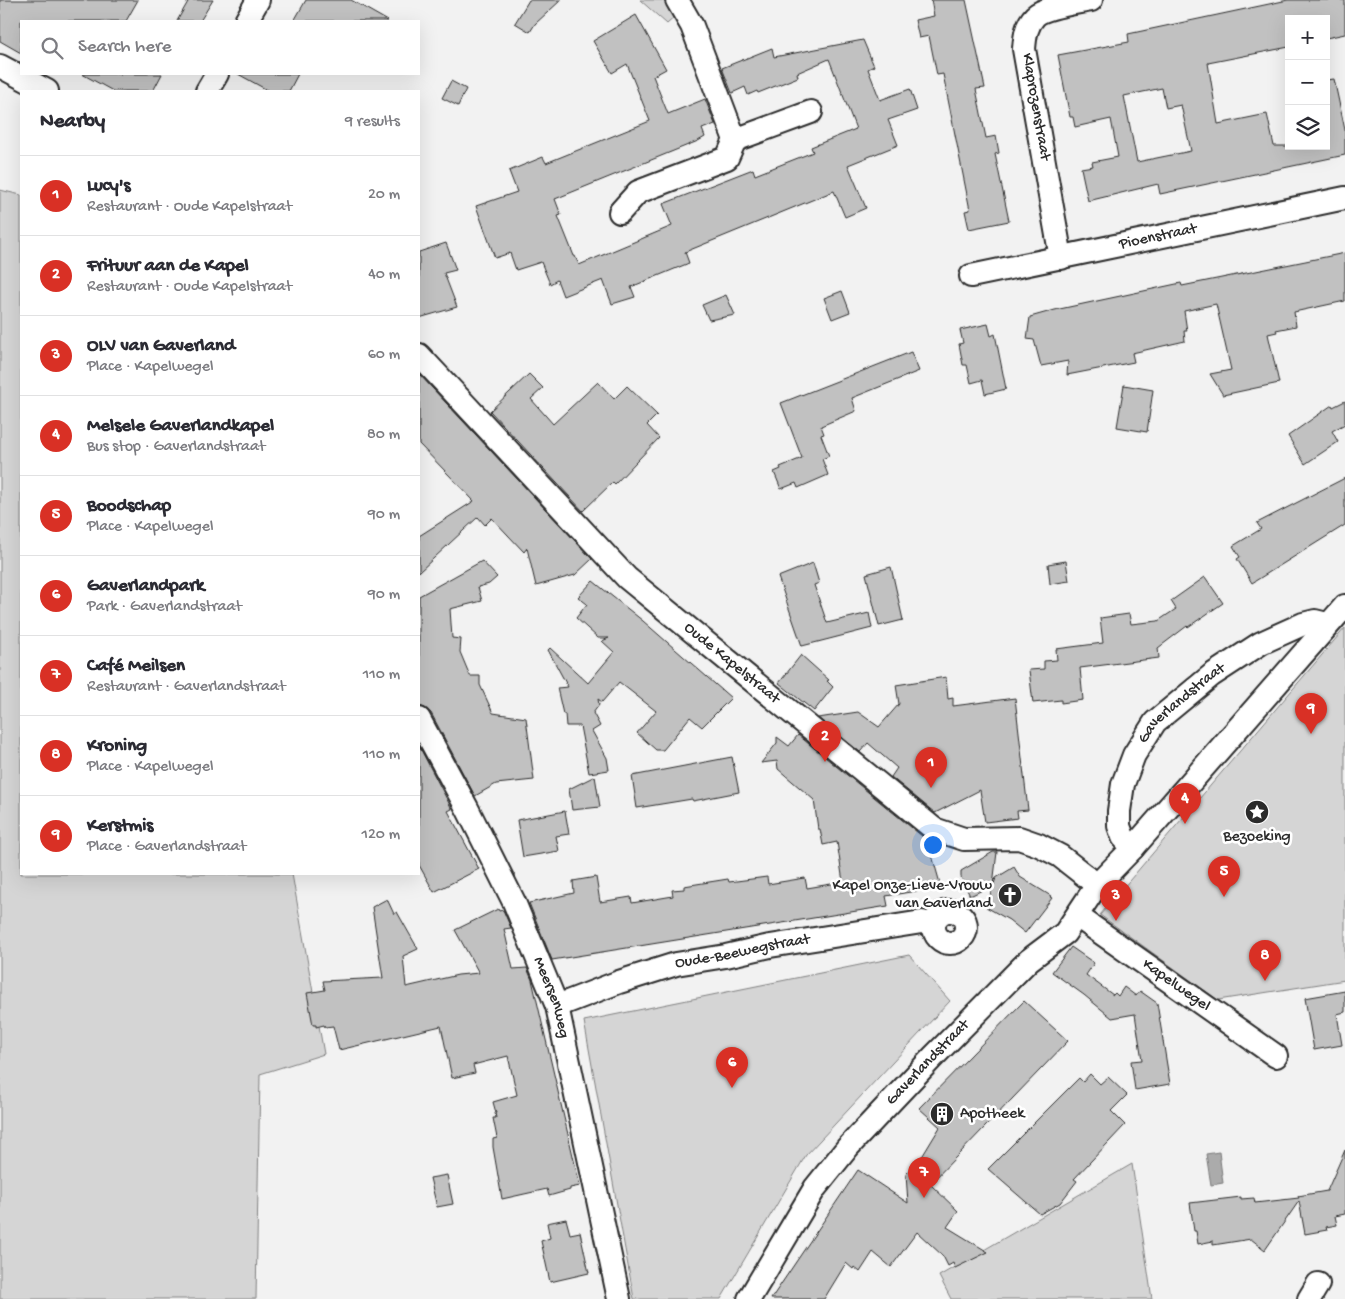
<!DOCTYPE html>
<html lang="en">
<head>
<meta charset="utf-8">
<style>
	:root { --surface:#fff; --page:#f2f2f3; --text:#2b2b33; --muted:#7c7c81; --line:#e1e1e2; --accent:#d93025 }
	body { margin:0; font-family:"Gochi Hand",sans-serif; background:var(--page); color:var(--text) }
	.controls { position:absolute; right:15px; top:15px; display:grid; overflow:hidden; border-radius:0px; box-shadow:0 5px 20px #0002 }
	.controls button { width:45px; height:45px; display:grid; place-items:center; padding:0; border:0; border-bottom:1px solid var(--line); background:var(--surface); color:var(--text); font:25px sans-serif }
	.you { position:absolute; left:932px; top:844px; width:18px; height:18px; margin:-12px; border:4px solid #fff; border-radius:50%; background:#1a73e8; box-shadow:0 0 0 8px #1a73e833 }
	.badge { display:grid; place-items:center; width:32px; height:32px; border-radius:50%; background:var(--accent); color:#fff; font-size:16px; font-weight:700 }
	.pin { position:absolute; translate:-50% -41px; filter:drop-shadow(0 1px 2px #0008) }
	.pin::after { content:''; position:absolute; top:26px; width:18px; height:15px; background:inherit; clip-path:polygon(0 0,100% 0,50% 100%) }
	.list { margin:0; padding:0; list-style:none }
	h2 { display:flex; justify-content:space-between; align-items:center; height:65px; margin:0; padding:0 20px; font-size:21px }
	h2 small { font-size:16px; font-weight:400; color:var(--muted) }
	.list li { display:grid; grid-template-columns:32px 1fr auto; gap:15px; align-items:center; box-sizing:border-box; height:80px; padding:0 20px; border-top:1px solid var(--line) }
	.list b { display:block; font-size:19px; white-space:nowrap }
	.list p { margin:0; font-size:16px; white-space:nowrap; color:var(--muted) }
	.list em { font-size:16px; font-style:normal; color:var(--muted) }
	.icon { flex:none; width:28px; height:28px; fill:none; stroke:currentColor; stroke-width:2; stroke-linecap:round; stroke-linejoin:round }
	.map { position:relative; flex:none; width:1345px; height:1299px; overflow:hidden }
	.search { position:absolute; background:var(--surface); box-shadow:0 5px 20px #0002; left:20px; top:20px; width:400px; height:55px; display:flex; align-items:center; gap:12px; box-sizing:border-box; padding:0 18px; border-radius:0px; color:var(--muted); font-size:19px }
	.panel { position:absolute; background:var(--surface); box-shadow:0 5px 20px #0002; left:20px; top:90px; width:400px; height:785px; border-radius:0px }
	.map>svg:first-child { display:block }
	.green { fill:#d5d5d5; stroke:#808080 }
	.water { fill:#ababab; stroke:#787878 }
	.building { fill:#c1c1c1; stroke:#2b2b2b; fill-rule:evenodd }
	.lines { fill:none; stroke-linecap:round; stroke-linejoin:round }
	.minor-casing { stroke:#2b2b2b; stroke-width:26 }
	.minor { stroke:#fff; stroke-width:22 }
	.labels { text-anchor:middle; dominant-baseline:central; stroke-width:5; stroke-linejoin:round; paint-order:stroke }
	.street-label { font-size:16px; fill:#2b2b2b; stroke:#fff }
	.poi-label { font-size:16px; fill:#2b2b2b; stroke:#fff }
</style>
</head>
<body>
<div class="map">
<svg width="1345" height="1299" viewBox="0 0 1345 1299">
	<rect width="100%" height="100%" fill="#f2f2f2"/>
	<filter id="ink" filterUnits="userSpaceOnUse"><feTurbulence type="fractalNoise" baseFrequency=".02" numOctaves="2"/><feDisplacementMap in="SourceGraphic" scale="10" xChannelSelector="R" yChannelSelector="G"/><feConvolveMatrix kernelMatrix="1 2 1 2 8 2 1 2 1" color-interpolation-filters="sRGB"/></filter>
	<g filter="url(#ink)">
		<!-- green -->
		<g class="green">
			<polygon points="640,0 666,0 677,15 667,24"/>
			<polygon points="0,190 21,195 21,874 292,874 324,1054 260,1074 256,1299 0,1299"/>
			<polygon points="1345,628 1345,980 1218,1000 1100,915"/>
			<polygon points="909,955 950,1001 806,1155 721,1299 634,1299 584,1021"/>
			<polygon points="1132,1164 1152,1299 951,1299 939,1276"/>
		</g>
		<!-- water -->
		<polygon class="water" points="1219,1152 1223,1183 1211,1185 1206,1154"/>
		<!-- building -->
		<g class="building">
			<polygon points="0,0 138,0 126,21 21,21 21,53 0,41"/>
			<polygon points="189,0 213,0 200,21 177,21"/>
			<polygon points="306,0 351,0 388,21 294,21"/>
			<polygon points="529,0 561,0 535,24 530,32 515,23"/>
			<polygon points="931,0 966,0 985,88 976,89 986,138 996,136 999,153 995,154 1009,221 969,229 965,211 970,210 943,74 937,75 929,36 919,38 915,20 934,16"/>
			<path d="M1288,0H1345V34L1326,38V19H1289V47L1208,63L1218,124L1267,114L1274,146H1326V80L1334,79L1345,130V155L1160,194L1158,184L1088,201L1081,168L1093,166L1092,162L1118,157L1111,119L1075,127L1073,117H1070L1058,55L1129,42L1128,34ZM1162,88L1166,108L1181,105L1191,151L1137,162L1124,96Z"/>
			<polygon points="636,15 666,69 653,76 668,114 705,99 715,124 702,129 705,137 698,141 555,199 561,215 558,216 574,256 575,256 579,265 672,226 663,204 753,169 755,175 813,152 811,147 856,129 829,59 797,73 798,77 758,93 757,91 748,95 745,87 732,93 722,68 772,48 774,57 863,40 874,66 868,69 880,100 910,89 917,110 888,120 898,145 848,165 866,208 845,217 834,191 685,252 689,263 631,287 635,297 612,304 603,280 563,296 557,280 550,284 541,262 516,270 510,253 495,258 476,206 517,192 509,171 543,157 546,163 650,121 627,64 612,73 593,41"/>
			<polygon points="82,74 162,74 153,91 113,91"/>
			<polygon points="238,74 298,74 289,91 269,91"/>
			<polygon points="451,81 466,89 458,106 442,98"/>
			<polygon points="446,243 456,270 444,273 457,307 419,318 419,252"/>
			<polygon points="1345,253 1345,301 1294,312 1296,326 1276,330 1277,332 1268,334 1279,383 1223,395 1210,374 1231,370 1216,304 1184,311 1187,331 1184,331 1185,341 1132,353 1134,362 1067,375 1068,361 1041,366 1034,340 1027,339 1030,317 1055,310 1181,283 1182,286"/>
			<polygon points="842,291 850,312 832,319 824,298"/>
			<polygon points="726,295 735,315 709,320 702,305"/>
			<polygon points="988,324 991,336 995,334 1006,389 985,394 982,380 971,383 967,365 963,365 959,344 963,343 960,330"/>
			<polygon points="911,352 919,371 852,398 856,411 821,426 824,434 821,435 829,456 822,459 828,475 798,488 796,483 781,489 774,472 781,469 780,467 802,458 781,403"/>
			<polygon points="419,374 592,559 575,575 536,586 527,548 524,552 492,518 485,525 478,517 419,572 419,536 474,501 419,444"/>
			<polygon points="529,374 543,388 531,399 553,424 598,382 614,399 627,386 657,415 647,425 659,438 615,484 613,482 583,511 490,411"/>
			<polygon points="1124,385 1153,390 1147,432 1117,427"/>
			<polygon points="1345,401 1345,424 1332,431 1338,442 1305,464 1288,436 1332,405 1333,407"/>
			<polygon points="1345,478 1345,525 1252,583 1237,559 1240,557 1233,546 1261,529 1257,523"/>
			<polygon points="482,561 497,577 489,584 478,587 482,601 450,609 452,638 461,639 460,652 470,676 480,676 480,685 493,713 526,718 534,780 496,784 475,796 431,713 425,708 419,706 419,596"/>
			<polygon points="1066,561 1069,581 1050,584 1048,564"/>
			<polygon points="813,563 819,583 814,585 827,623 869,613 872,628 802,646 778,577"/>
			<polygon points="891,567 903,620 879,626 866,574"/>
			<polygon points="1205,577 1223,603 1188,627 1187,626 1158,648 1159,658 1080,668 1083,700 1061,703 1061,700 1033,703 1029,670 1044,669 1044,661 1057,660 1056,649 1103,643 1100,618 1129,614 1131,624 1158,621 1176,609 1171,601"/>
			<polygon points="593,581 643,621 731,698 702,727 690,717 663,750 656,750 637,733 656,711 619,682 602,702 598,699 599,705 593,713 600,726 592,731 607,758 609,770 589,773 580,726 566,726 565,714 563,714 557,688 568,687 548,650 550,648 588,683 614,652 602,641 609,638 598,638 576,618 587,604 578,597"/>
			<polygon points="801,655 829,680 827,681 833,687 814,711 779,683"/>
			<polygon points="946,677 948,699 953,698 953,706 1015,698 1028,810 1017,811 1018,818 985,822 980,790 935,813 891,777 897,768 868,743 860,752 818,718 858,712 879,727 899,704 896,685"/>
			<polygon points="798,735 928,841 941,887 886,896 888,906 552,960 529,903 574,893 573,881 596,877 600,902 631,897 632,903 673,896 672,890 684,889 684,886 728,879 729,882 767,877 768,884 805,878 807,888 843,882 837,842 823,845 820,829 818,829 814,800 778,769 777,761 761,763 777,743 777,737 789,746"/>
			<polygon points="419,746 452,809 448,811 479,869 434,892 419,865"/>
			<polygon points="732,757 739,792 693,801 692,799 637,808 632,776"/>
			<polygon points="595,776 600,807 572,810 569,789"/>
			<polygon points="565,811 569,834 556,836 559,851 523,857 517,820"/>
			<polygon points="993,852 997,852 993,885 970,896 961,877 961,871"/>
			<polygon points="1014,867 1020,877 1051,896 1050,897 1052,898 1025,933 1009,920 986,907 996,878"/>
			<polygon points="387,899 394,914 397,912 418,949 403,956 406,987 458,975 479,973 455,930 498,909 499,911 503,910 511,928 504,929 513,969 527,968 532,980 580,1186 570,1188 570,1190 549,1196 547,1189 502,1199 493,1147 493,1139 497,1138 493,1118 496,1118 495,1113 496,1113 493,1102 517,1095 508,1056 473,1065 475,1073 452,1078 441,1026 339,1050 333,1026 325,1027 324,1025 316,1027 316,1025 313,1025 307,993 325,990 323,981 383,978 372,907"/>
			<polygon points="1071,947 1094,963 1086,975 1113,995 1115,993 1118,996 1124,987 1136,996 1140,991 1157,1003 1170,1084 1135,1090 1131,1061 1142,1060 1135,1014 1112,1018 1084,995 1052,972"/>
			<polygon points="1345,991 1345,1012 1337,1014 1342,1045 1314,1050 1305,998"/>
			<polygon points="1024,1001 1068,1041 930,1184 958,1211 947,1227 988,1252 955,1268 953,1263 948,1266 943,1256 917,1232 891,1267 873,1252 860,1272 854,1267 853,1269 846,1263 824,1299 771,1299 858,1170 908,1203 906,1174 920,1160 940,1127 919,1108"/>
			<polygon points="1090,1074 1100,1084 1108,1077 1127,1095 1111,1111 1125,1125 1074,1179 1077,1181 1060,1203 1040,1214 988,1169 1079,1078 1083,1082"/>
			<polygon points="1345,1150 1345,1214 1335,1216 1337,1225 1326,1227 1327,1230 1305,1234 1299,1201 1265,1250 1251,1239 1213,1245 1213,1241 1198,1244 1196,1231 1194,1231 1190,1203 1241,1197 1241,1199 1254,1198 1255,1203 1299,1198 1298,1196 1327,1191"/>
			<polygon points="447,1175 453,1204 437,1207 430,1178"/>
			<polygon points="566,1219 570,1234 580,1232 589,1273 550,1282 541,1241 550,1238 547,1223"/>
		</g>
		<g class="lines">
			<!-- minor casing -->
			<g class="minor-casing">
				<g id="minor">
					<polyline points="246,21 258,0"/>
					<polyline points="0,66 47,91"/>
					<polyline points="207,91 217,74"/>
					<polyline points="735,140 811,112"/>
					<polyline points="620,212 638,192 727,158 735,140 692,26 677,0"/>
					<path d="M1061,258L1024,49C1025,37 1026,25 1035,16C1044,7 1077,3 1091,0"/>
					<path id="s1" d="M971,276L1345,198"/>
					<path id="s2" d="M419,355L627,578L934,829L964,839L1019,838L1039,845L1060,856L1097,885"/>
					<path id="s3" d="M419,719L467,808L514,902L557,1006L619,1299"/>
					<path id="s4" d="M1133,848L1123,837L1119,826V811L1123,784L1134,755L1155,722L1212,675L1261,643L1303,624L1315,621L1327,624"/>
					<circle cx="950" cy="927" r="16"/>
					<path id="s5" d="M1077,916L1276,1056"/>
					<path id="s6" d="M557,1006L619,982L676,964L726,956L770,946L922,922L933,924"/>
					<path id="s7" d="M749,1299L815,1188L848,1147L933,1057L1029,960L1065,933L1097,885L1133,848L1345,606"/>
					<polyline points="1309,1299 1318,1284"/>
				</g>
			</g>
			<!-- minor -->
			<use href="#minor" class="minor"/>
		</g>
	</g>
	<!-- icons -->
	<defs>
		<g id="sight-disc" transform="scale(1.25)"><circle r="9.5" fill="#2b2b2b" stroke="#fff"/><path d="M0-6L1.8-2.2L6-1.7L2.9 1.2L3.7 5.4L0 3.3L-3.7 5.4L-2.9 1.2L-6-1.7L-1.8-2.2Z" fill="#fff"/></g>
		<g id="church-disc" transform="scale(1.25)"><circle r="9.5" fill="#2b2b2b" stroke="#fff"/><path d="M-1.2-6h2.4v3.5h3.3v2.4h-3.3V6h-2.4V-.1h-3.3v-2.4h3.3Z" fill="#fff"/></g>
		<g id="building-disc" transform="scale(1.25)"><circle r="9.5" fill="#2b2b2b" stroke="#fff"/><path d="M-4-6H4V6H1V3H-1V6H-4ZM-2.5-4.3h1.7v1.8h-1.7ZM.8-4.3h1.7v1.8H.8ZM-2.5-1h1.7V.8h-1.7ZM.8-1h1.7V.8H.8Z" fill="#fff"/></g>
	</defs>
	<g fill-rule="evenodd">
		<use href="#sight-disc" x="1257" y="812"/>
		<use href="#church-disc" x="1010" y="895"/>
		<use href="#building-disc" x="942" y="1114"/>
	</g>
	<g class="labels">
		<!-- street labels -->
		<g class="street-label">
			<text transform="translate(1035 107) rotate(80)">Klaprozenstraat</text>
			<text stroke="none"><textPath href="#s1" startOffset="191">Pioenstraat</textPath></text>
			<text stroke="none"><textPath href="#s2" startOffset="440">Oude Kapelstraat</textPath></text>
			<text stroke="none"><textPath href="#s4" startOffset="171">Gaverlandstraat</textPath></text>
			<text stroke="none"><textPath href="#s6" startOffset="194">Oude-Beewegstraat</textPath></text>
			<text stroke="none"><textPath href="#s5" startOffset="121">Kapelwegel</textPath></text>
			<text stroke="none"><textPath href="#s3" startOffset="309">Meersenweg</textPath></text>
			<text stroke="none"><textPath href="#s7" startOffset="298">Gaverlandstraat</textPath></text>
		</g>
		<!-- poi labels -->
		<g class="poi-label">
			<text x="1257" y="837">Bezoeking</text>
			<text x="992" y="886" text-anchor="end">Kapel Onze-Lieve-Vrouw<tspan x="992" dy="18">van Gaverland</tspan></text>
			<text x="960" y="1114" text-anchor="start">Apotheek</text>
		</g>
	</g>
</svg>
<div class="controls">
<button>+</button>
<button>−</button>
<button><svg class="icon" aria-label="layers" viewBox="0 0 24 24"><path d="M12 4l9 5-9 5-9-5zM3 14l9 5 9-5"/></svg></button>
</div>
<div class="you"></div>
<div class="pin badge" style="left:931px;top:788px">1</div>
<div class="pin badge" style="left:825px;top:762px">2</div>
<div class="pin badge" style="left:1116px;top:921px">3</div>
<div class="pin badge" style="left:1185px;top:824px">4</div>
<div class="pin badge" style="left:1224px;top:897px">5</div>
<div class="pin badge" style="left:732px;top:1088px">6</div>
<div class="pin badge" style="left:924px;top:1198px">7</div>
<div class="pin badge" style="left:1265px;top:981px">8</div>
<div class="pin badge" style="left:1311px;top:734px">9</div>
<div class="search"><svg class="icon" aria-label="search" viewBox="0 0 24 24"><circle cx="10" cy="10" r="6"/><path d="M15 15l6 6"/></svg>Search here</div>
<section class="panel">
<h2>Nearby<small>9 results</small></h2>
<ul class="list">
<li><span class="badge">1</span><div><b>Lucy's</b><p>Restaurant · Oude Kapelstraat</p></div><em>20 m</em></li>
<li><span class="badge">2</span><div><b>Frituur aan de Kapel</b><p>Restaurant · Oude Kapelstraat</p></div><em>40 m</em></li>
<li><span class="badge">3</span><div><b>OLV van Gaverland</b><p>Place · Kapelwegel</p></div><em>60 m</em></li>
<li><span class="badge">4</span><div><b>Melsele Gaverlandkapel</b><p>Bus stop · Gaverlandstraat</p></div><em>80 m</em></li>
<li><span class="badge">5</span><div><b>Boodschap</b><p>Place · Kapelwegel</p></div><em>90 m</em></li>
<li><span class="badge">6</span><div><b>Gaverlandpark</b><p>Park · Gaverlandstraat</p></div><em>90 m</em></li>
<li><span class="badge">7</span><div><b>Café Meilsen</b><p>Restaurant · Gaverlandstraat</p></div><em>110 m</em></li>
<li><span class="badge">8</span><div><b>Kroning</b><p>Place · Kapelwegel</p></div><em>110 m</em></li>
<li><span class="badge">9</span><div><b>Kerstmis</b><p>Place · Gaverlandstraat</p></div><em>120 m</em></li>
</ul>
</section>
</div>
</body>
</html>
